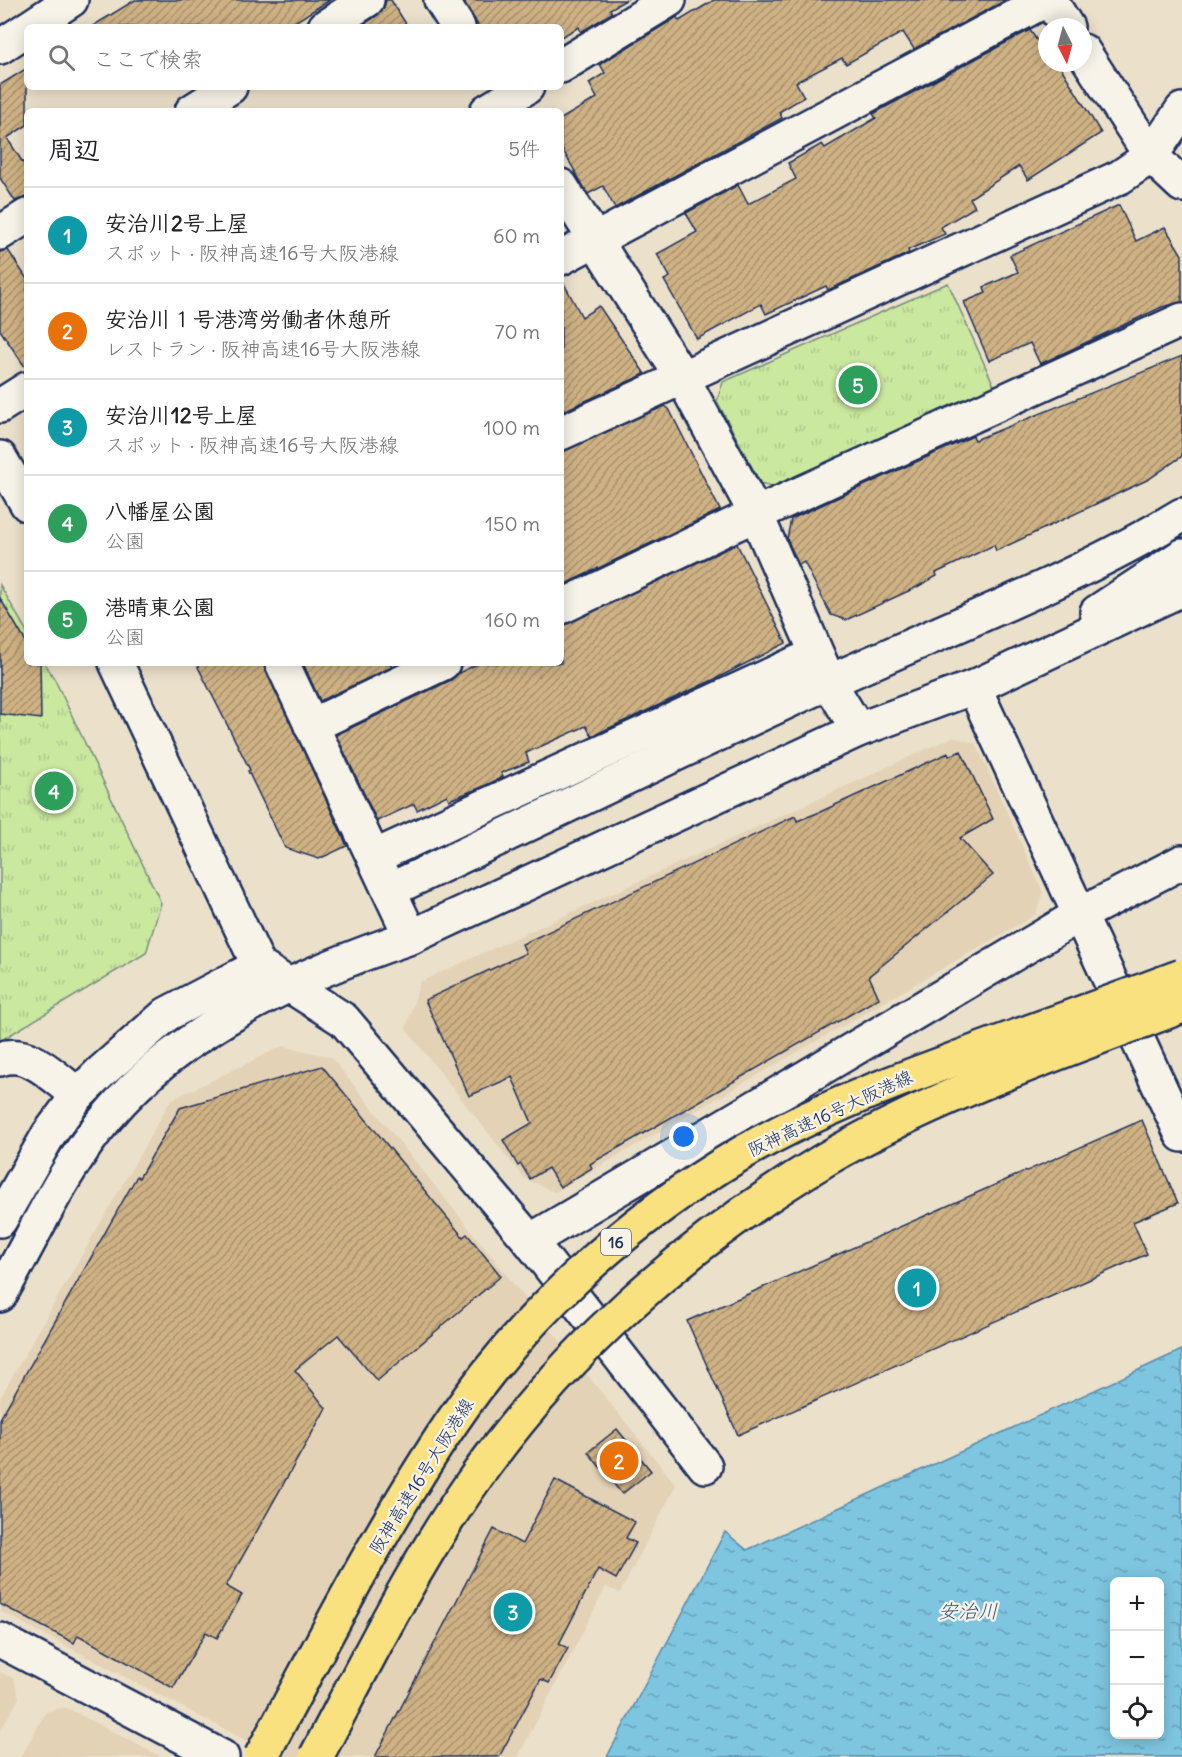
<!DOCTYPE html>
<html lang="ja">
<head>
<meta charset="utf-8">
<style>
	:root { --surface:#fff; --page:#f2f2f2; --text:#202124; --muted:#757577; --line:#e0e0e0; --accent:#1b2f5e }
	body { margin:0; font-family:Delius,"Klee One",sans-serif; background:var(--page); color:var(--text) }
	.controls { position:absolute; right:18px; bottom:18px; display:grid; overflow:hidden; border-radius:9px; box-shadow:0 3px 15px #0003 }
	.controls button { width:54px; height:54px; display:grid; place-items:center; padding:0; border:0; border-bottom:2px solid var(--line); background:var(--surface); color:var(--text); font:30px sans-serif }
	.compass { position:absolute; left:1038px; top:18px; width:54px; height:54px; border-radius:50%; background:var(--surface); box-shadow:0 3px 15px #0003; rotate:174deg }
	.you { position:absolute; left:684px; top:1137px; width:21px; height:21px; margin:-15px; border:4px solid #fff; border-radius:50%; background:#1a73e8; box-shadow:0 0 0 9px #1a73e833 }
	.badge { display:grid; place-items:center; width:39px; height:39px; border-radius:50%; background:var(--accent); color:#fff; font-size:20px; font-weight:700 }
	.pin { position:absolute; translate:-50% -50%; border:3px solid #fff; box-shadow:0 2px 6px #0006 }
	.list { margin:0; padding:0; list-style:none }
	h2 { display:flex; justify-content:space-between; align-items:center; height:78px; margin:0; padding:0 24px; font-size:26px }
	h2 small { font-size:20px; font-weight:400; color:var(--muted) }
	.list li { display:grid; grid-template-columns:39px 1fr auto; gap:18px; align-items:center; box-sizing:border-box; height:96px; padding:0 24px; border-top:2px solid var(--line) }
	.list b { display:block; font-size:22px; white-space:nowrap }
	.list p { margin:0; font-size:20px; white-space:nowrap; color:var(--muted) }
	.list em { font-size:20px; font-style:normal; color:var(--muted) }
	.icon { flex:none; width:33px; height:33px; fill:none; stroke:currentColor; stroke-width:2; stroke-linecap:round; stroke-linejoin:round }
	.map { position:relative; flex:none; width:1182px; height:1757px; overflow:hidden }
	.search { position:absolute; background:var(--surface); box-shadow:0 3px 15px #0003; left:24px; top:24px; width:540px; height:66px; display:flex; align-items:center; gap:15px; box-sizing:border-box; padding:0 21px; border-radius:9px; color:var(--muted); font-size:22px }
	.panel { position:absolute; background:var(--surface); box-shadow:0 3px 15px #0003; left:24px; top:108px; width:540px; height:558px; border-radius:9px }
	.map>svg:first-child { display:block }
	.built { fill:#e3d2b5 }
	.grass { fill:url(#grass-tufts); stroke:#738c7e; stroke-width:1.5 }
	.water { fill:url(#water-ripples); stroke:#5689ab; stroke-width:1.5; fill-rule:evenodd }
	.building { fill:url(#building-hatch); stroke:#1b2f5e; stroke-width:1.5 }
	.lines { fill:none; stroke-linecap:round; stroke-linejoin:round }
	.minor-casing { stroke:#1b2f5e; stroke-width:38 }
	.minor { stroke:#f7f3e8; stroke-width:33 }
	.highway-bridge-casing { stroke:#1b2f5e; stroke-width:38; stroke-linecap:butt }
	.highway-bridge { stroke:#fae180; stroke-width:33 }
	.labels { text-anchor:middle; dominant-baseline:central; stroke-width:4.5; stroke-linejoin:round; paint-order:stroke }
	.shield { fill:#f7f3e8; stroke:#5d6a87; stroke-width:1.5 }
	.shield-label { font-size:16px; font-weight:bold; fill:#1b2f5e }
	.street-label { font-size:18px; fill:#1b2f5e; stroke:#f7f3e8 }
	.water-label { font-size:20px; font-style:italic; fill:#34547e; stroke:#f7f3e8 }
</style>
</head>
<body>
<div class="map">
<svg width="1182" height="1757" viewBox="0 0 1182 1757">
	<defs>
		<pattern id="grass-tufts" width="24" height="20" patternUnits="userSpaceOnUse" patternTransform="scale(1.5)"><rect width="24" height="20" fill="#cbe89f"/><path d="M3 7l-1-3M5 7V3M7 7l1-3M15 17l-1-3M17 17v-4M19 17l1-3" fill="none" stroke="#aec78b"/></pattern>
		<pattern id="water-ripples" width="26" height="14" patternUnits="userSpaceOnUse" patternTransform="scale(1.5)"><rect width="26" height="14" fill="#7ec5df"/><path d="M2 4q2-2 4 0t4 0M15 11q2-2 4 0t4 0" fill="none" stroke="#66a0b8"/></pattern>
		<pattern id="building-hatch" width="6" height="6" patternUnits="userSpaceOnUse" patternTransform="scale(1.5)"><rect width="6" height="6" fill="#cfb284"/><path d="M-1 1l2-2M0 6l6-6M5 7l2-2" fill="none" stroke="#a7916f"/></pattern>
	</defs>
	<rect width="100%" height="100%" fill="#ebe0ca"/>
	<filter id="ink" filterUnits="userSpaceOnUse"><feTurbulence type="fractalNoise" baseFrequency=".0167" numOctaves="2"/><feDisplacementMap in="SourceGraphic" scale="12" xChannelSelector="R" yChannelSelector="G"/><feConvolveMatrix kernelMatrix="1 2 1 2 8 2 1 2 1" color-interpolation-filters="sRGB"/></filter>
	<g filter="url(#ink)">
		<!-- built -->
		<g class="built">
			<polygon points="953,737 976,744 1043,892 1035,915 555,1192 524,1178 406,1029 420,982"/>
			<polygon points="283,1046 331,1057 676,1485 620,1593 606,1587 518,1757 277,1757 0,1611 0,1398 171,1100"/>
			<polygon points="0,1672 14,1679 19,1698 0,1731"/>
			<polygon points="65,1707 161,1757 21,1757 46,1712"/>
		</g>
		<!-- grass -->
		<g class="grass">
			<polygon points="948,283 995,388 776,488 761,484 717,401 723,382"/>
			<polygon points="0,585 27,632 27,663 45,663 55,680 161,903 146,953 0,1041"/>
		</g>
		<!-- water -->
		<path class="water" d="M1182,1350V1757H607L725,1532L747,1550ZM1114,1582H1160V1734H1114Z"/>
		<!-- building -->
		<g class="building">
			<polygon points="135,0 330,0 287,27 91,27"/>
			<polygon points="386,0 391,0 408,27 360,27 378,15 384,8"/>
			<polygon points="463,0 626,0 610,9 612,13 581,32 579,27 561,37 561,27 479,27"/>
			<polygon points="714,0 1006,0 914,49 903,32 846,64 842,58 796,82 804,97 779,112 782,118 615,208 603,186 588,194 561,147 561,119 597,98 589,83 605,73 600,64 677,17 679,21"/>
			<polygon points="1030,30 1047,56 1047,63 1058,63 1101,133 1028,180 1019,166 970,198 975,207 941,227 945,234 908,250 909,253 828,290 826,286 766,314 761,304 697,339 664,280 670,277 657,254 697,232 686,213 738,185 748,204 796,179 788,163 822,144 825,148 876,118 873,114 880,110"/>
			<polygon points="27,68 27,125 7,138 27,169 27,197 15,201 0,178 0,85"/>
			<polygon points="1119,205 1136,241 1165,227 1182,255 1182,302 1162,307 1040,364 1030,343 989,361 964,302 986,293 984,287 1018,272 1010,255"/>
			<polygon points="8,250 27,279 27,370 0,330 0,252"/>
			<polygon points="561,278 582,317 599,306 645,374 561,412"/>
			<polygon points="1182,356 1182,456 1149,479 996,551 994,545 936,573 937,576 917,587 846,620 831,615 804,562 799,565 787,539 791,519 973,436 975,440"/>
			<polygon points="665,406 669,409 720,510 561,586 561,451"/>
			<polygon points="737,544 786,643 715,679 592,736 586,726 526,753 529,762 501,773 503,777 482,787 449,800 447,795 417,810 414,804 377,821 336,735 451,680 459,673 479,663 561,663 561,626"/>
			<polygon points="0,598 27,644 27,663 40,663 41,719 0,714"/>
			<polygon points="196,663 264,663 347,846 319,859 285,848 248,771 250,770"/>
			<polygon points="303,663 390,663 392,667 320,701"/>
			<polygon points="961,751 993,819 960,838 993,875 869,976 879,998 590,1164 592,1168 560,1187 548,1168 530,1179 521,1164 518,1166 503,1140 532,1123 512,1077 469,1096 425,1000 526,953 522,944 795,816 797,821 820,812 948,753 949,756"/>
			<polygon points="322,1066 463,1237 467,1234 501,1276 377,1381 338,1335 295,1370 326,1408 226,1586 242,1595 217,1638 206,1632 173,1688 78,1635 74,1643 0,1604 0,1419 137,1176 139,1178 180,1108"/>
			<polygon points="1142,1120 1178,1203 1133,1222 1147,1254 738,1435 687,1321"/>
			<polygon points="617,1429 651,1471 622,1494 588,1452"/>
			<polygon points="555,1480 635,1522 626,1538 636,1543 616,1579 598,1569 559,1644 568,1648 549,1683 541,1679 499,1757 375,1757 494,1529 522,1544"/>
		</g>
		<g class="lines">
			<!-- minor casing -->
			<g class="minor-casing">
				<g id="minor">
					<polyline points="441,0 458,27"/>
					<polyline points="1050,0 1067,27"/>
					<polyline points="30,27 71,0"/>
					<polyline points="325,27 367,0"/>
					<polyline points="0,47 27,29"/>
					<polyline points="1083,51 1151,156 1182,185"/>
					<polyline points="561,66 669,0"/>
					<polyline points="192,111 230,87"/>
					<polyline points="487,111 527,87"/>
					<polyline points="561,186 682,377 756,514 829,682 858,730"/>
					<polyline points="0,233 27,216"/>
					<polyline points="561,258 1046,0"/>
					<polyline points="0,406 27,389"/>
					<polyline points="561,433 1120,177 1151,156 1182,110"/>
					<polyline points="0,458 27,504"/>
					<polyline points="561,607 756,514 1182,320"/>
					<polyline points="1097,612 1182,556"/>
					<polyline points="116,663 259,966 344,1020 530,1241 705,1466"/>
					<polyline points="282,663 411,937"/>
					<polyline points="974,687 1182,1135"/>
					<polyline points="311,726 443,663"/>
					<polyline points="374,857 799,662"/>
					<path d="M390,890C536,821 682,750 829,682C947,628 1071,582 1182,515"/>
					<path d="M0,1059C29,1048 55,1078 78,1095"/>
					<polyline points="0,1220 49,1134 78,1095 100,1073 167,1014 259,966"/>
					<polyline points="530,1241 1081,914 1182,862"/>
					<path d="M0,1295C34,1236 63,1168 108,1116C182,1027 303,973 411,937L858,730L974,687L1182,589"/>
					<polyline points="0,1640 222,1757"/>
				</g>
			</g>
			<!-- minor -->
			<use href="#minor" class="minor"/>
			<!-- highway-bridge casing -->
			<g class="highway-bridge-casing">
				<g id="highway-bridge">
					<path d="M261,1757C322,1644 380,1528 452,1422C526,1313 629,1219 742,1153C807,1115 879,1087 950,1061C1027,1032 1105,1005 1182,976"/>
					<path d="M316,1757C364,1666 410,1572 469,1487C562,1353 686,1243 826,1159C937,1094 1062,1052 1182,1006"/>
				</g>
			</g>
			<!-- highway-bridge -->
			<use href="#highway-bridge" class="highway-bridge"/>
		</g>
	</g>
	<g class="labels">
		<!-- shield labels -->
		<rect class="shield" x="601" y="1229" width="30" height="26" rx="4.5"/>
		<g class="shield-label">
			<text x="616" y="1242">16</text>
		</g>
		<!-- street labels -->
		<g class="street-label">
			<text transform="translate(830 1113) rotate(-25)">阪神高速16号大阪港線</text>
			<text transform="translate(421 1476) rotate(-58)">阪神高速16号大阪港線</text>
		</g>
		<!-- water labels -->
		<g class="water-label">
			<text x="968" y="1610">安治川</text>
		</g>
	</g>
</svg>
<div class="controls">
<button>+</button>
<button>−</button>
<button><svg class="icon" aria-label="locate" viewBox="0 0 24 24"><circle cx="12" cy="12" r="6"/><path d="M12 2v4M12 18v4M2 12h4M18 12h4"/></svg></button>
</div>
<svg class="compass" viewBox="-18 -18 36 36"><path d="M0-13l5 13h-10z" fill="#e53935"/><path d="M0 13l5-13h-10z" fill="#757577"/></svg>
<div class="you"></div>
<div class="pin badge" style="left:917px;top:1288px;background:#0f9aa8">1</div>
<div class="pin badge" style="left:619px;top:1461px;background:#e8710a">2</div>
<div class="pin badge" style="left:513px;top:1612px;background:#0f9aa8">3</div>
<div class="pin badge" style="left:54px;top:791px;background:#2e9e5b">4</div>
<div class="pin badge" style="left:858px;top:385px;background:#2e9e5b">5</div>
<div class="search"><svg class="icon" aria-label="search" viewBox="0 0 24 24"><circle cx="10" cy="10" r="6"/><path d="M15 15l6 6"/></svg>ここで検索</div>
<section class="panel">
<h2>周辺<small>5件</small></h2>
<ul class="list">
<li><span class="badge" style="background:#0f9aa8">1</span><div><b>安治川2号上屋</b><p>スポット · 阪神高速16号大阪港線</p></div><em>60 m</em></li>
<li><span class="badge" style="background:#e8710a">2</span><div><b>安治川１号港湾労働者休憩所</b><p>レストラン · 阪神高速16号大阪港線</p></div><em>70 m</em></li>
<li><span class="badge" style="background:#0f9aa8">3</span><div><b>安治川12号上屋</b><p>スポット · 阪神高速16号大阪港線</p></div><em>100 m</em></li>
<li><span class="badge" style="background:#2e9e5b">4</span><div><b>八幡屋公園</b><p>公園</p></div><em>150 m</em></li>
<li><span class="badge" style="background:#2e9e5b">5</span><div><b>港晴東公園</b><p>公園</p></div><em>160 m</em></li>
</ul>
</section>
</div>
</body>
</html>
